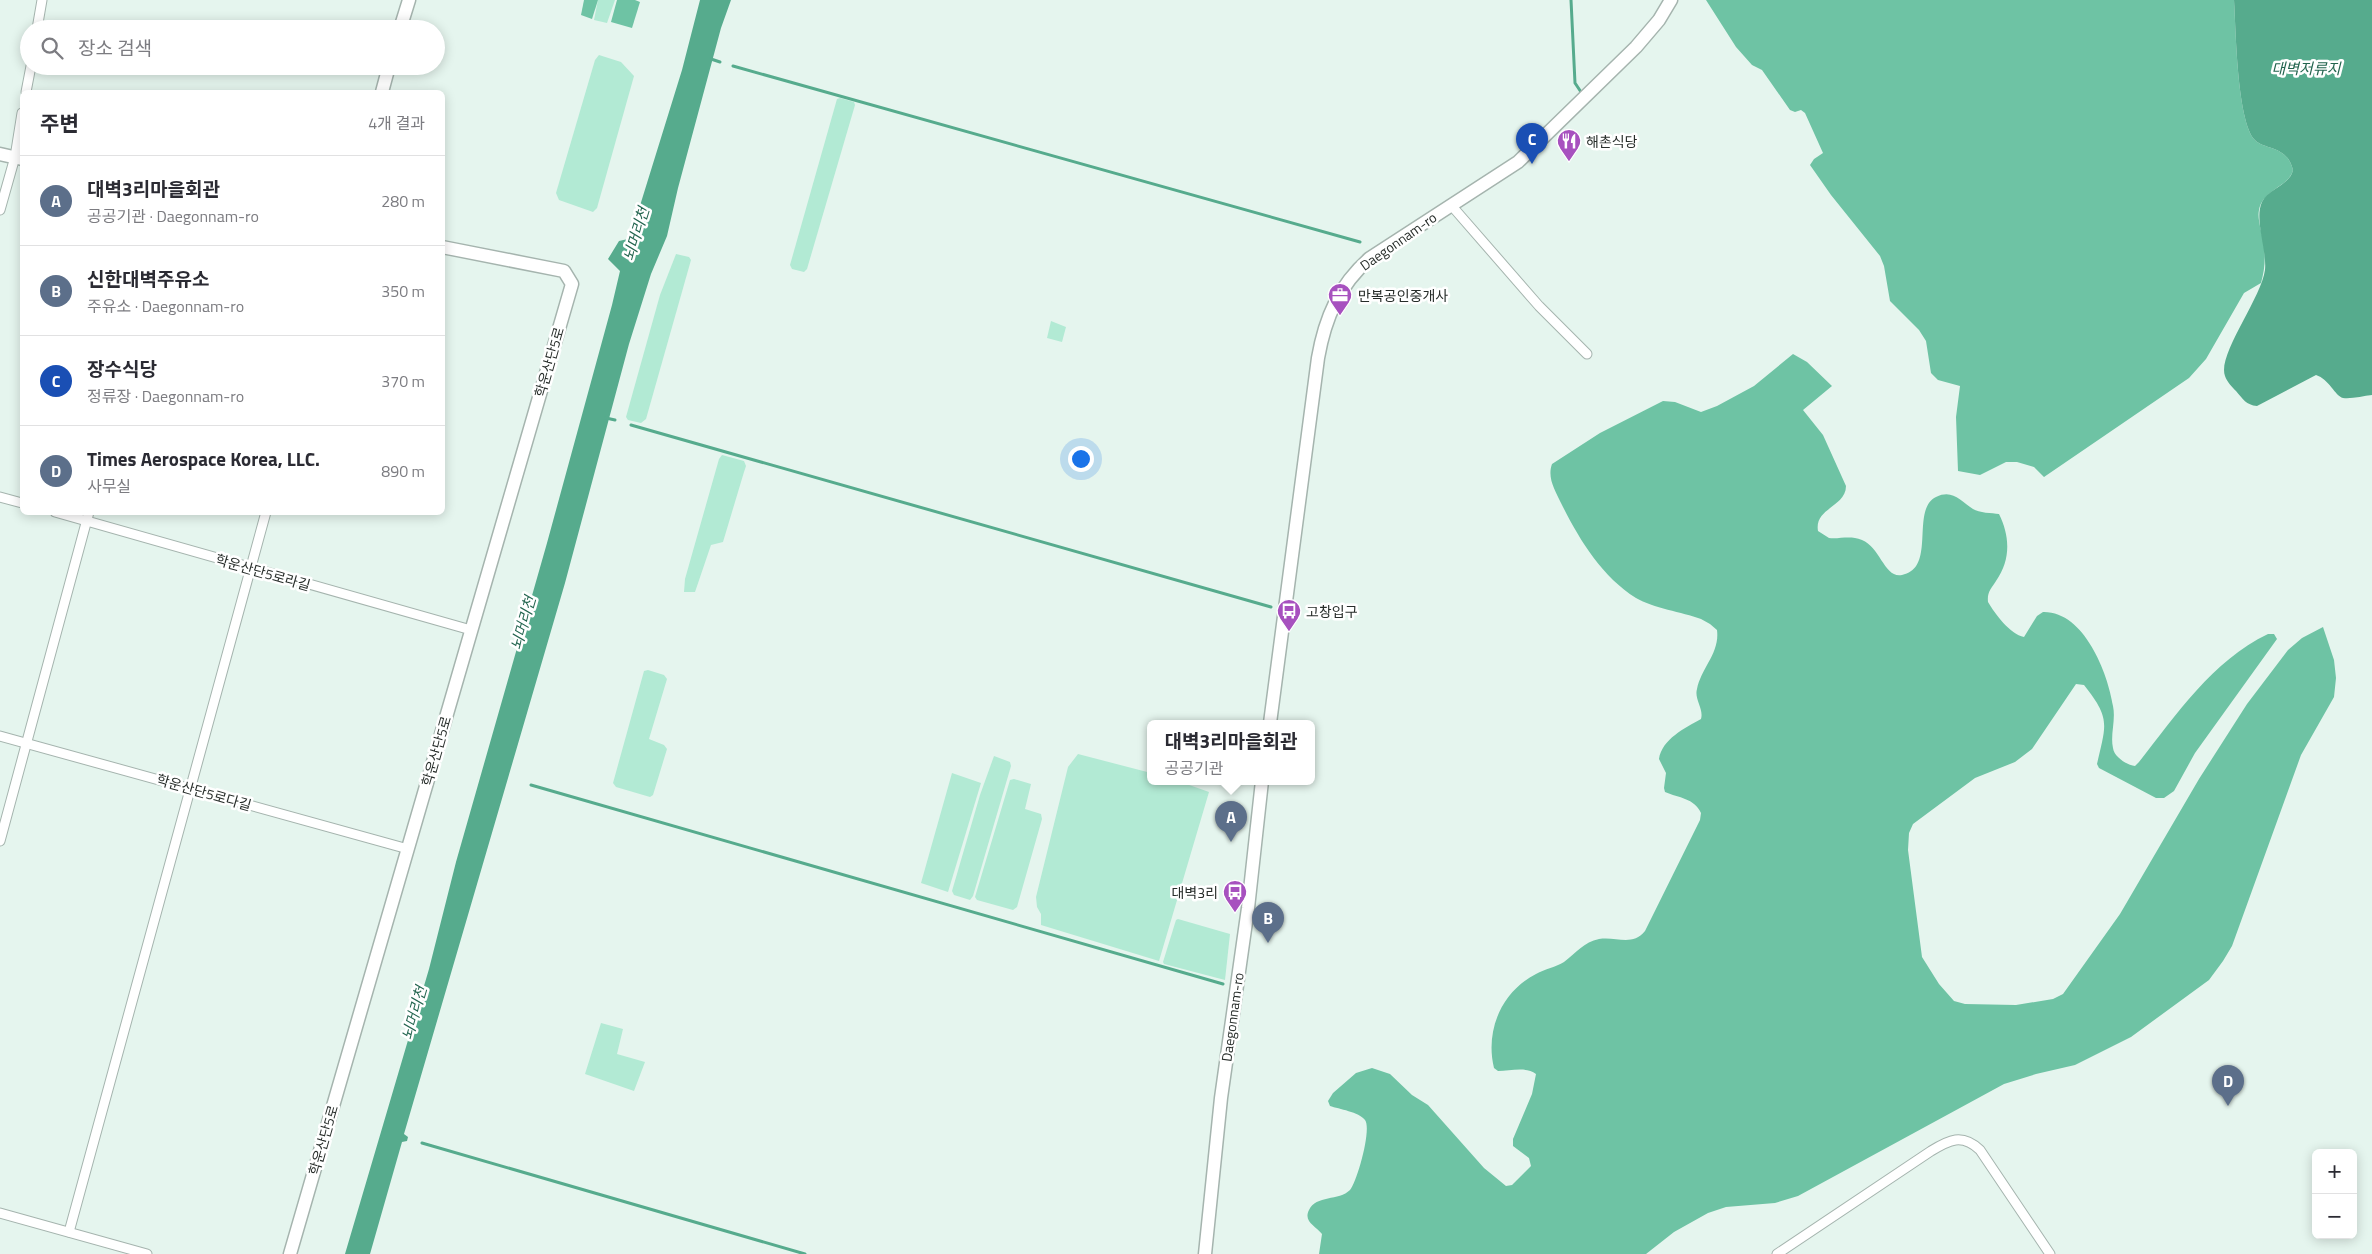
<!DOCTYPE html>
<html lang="ko">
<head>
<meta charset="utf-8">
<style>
	:root { --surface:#fff; --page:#f7f7f7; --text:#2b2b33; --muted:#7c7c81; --line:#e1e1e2; --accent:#ea580c }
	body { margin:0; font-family:"Titillium Web","Noto Sans KR",sans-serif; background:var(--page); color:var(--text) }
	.controls { position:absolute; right:15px; bottom:15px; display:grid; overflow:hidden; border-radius:8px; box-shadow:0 2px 12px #0003 }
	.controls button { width:45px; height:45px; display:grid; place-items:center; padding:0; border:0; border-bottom:1px solid var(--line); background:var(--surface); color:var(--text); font:25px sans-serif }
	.you { position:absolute; left:1080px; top:458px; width:18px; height:18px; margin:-12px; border:4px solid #fff; border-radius:50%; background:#1a73e8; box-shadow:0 0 0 8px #1a73e833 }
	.badge { display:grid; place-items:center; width:32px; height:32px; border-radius:50%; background:var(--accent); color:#fff; font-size:16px; font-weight:700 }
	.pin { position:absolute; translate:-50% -41px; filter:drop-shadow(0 1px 2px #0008) }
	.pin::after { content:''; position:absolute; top:26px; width:18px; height:15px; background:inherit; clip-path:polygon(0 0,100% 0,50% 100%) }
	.popup { position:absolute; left:1147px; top:720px; width:168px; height:65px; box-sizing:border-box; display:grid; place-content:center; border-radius:8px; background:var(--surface); filter:drop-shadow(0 1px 4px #0005); font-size:16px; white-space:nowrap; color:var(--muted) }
	.popup b { font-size:19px; color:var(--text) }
	.popup::after { content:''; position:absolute; left:50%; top:100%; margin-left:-10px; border:10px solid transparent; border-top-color:var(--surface) }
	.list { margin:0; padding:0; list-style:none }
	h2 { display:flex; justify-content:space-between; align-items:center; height:65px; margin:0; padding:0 20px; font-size:21px }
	h2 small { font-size:16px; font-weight:400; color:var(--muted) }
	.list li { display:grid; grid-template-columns:32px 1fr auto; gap:15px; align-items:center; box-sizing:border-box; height:90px; padding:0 20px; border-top:1px solid var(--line) }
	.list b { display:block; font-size:19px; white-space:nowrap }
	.list p { margin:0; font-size:16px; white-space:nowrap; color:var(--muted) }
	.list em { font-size:16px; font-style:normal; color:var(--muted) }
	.icon { flex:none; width:28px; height:28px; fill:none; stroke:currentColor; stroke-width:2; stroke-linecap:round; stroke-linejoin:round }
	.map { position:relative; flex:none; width:2372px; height:1254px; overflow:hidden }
	.search { position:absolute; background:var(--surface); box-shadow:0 2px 12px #0003; left:20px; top:20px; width:425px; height:55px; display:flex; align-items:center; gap:12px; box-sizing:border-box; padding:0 18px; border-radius:28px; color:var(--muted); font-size:19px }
	.panel { position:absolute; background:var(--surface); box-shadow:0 2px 12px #0003; left:20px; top:90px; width:425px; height:425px; border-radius:8px }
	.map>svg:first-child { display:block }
	.green { fill:#b2ead4 }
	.forest { fill:#6ec3a4 }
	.water { fill:#56ab8d }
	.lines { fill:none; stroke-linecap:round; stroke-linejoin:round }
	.stream { stroke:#56ab8d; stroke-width:3 }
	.street-casing { stroke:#a5b4ae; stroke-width:11 }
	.secondary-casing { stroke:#a5b4ae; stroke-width:15 }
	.street { stroke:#fff; stroke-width:9 }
	.secondary { stroke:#fff; stroke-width:12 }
	.labels { text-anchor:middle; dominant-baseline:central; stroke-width:5; stroke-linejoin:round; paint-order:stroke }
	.poi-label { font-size:14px; fill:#272d2a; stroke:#fff; text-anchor:start }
	.street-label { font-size:14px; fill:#272d2a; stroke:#fff }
	.water-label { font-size:15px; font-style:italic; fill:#23654f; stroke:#fff }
</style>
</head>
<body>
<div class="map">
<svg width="2372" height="1254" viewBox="0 0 2372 1254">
	<rect width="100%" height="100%" fill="#e5f5ee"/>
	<!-- green -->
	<g class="green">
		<polygon points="598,0 615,0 607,23 594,20"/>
		<polygon points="599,55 621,62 634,76 597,208 593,212 559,200 556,193 595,60"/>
		<polygon points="840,98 854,102 855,105 807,269 804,272 792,269 790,265 837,99"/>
		<polygon points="676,254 689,257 691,260 646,419 641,423 628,420 626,417 660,295"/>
		<polygon points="1051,321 1066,327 1062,342 1047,338"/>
		<polygon points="722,455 744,461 746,466 744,472 723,542 711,545 695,592 684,592 685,579 719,459"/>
		<polygon points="648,670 664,675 667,679 649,739 664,745 667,749 653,795 650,797 616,787 613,783 644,671"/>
		<polygon points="1078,754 1151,773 1151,781 1178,781 1209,792 1159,961 1041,925 1041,914 1037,907 1036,897 1068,767"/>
		<polygon points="994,756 1010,762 1011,766 973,896 970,900 954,895 952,891 980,795"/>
		<polygon points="952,773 981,783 948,892 921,883"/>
		<polygon points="1014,779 1031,784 1025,809 1041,814 1042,819 1017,907 1013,910 977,900 975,897 1010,780"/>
		<polygon points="1178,919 1230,934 1225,980 1164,964 1163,962 1176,920"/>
		<polygon points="601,1023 623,1029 617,1054 645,1062 634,1091 585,1074"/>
	</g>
	<!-- forest -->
	<g class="forest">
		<polygon points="584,0 598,0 592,19 581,15"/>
		<polygon points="617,0 635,0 640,2 632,28 611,22"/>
		<path d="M1706,0H2234C2236,32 2237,114 2253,138C2263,151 2287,144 2293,170C2289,187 2263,189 2259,210C2257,219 2262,232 2263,241C2266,255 2265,269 2261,283L2244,293L2206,359L2189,378L2044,477L2034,467L2017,462H2006L1980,475L1958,471L1956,417L1960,386L1938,380L1931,373L1926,341L1919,330L1890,301L1884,266L1880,256L1831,195L1810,165L1814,159L1823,153L1805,113L1801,110L1795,112L1790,110L1762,70L1752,65L1736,47Z"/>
		<path d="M1793,354L1807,362L1832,386L1803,410L1823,435L1846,486C1846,507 1814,508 1818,531L1829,538C1841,539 1850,535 1862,540C1880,547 1885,579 1902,575C1937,568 1910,510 1936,497C1953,489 1960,501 1973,509C1979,513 1992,513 1999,514C2010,536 2011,560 1996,581C1991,589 1987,592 1988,602C1995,614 2010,634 2024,637L2037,616L2043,612C2084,611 2108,673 2113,706C2116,720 2110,735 2113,748C2114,757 2127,765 2135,766L2139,762C2177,714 2212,661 2268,634H2274L2277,639L2195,753L2174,791L2164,798H2156L2099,768L2097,764C2106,724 2111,719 2084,685L2076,684L2032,749L2015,762L1975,778L1913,824L1909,833L1908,850L1922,957L1939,984L1954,1001L1965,1004L2016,1005L2053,999L2063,994L2120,914L2199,779L2247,704L2288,650L2302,638L2323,627L2334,660L2336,678L2334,697L2301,755L2232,946L2223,961L2209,980L2131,1037L2075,1065L2036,1074L2004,1084L1798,1196L1775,1203L1726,1207L1708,1213L1674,1232L1646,1254H1319L1322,1234C1316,1226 1303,1222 1309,1210C1316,1195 1339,1201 1350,1190C1357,1182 1372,1129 1365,1120C1359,1112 1339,1109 1330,1106L1328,1101L1333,1093L1356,1073L1372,1068L1390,1074L1412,1095L1428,1105L1484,1168L1506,1186L1512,1185L1531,1166L1529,1158L1513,1146V1139L1532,1094L1536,1074C1526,1066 1510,1071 1498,1071L1494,1068C1485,1031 1501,992 1536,974C1545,969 1556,967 1564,962C1576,953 1584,942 1599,939C1616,936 1632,947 1645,931L1700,820L1701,813C1694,798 1679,798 1665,792L1664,788L1666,773L1659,759C1662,739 1685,728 1701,719C1704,709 1694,699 1697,689C1701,668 1720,653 1717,630L1710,624L1701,619C1682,612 1653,608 1636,598C1601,576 1579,539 1561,503C1555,490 1547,478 1552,464L1600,433L1663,401L1675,402L1701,412L1717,406L1754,386Z"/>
	</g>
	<!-- water -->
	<g class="water">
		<polygon points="700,0 731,0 721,28 678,188 667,236 651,274 629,344 565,583 404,1134 408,1137 407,1141 402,1142 370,1254 345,1254 429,969 456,862 547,543 612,305 620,271 608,259 619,241 628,239 634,225 682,70"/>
		<path d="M2234,0H2372V395C2363,396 2352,399 2343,398C2335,396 2329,379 2316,375L2257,406C2246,405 2243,399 2236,391C2232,387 2227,382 2225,376C2217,355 2261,299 2265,270C2267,250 2254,219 2262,202C2269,188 2290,185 2293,170C2287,144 2263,151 2253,138C2237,114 2236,32 2234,0Z"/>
	</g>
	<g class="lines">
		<!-- stream -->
		<g class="stream">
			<polyline points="1571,0 1575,83 1581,92"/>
			<polyline points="711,59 720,62"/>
			<polyline points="733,66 1360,242"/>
			<polyline points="606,418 615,420"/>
			<polyline points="631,425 1271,607"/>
			<polyline points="531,785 1223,984"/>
			<polyline points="422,1143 805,1254"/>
		</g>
		<!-- street casing -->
		<g class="street-casing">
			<g id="street">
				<polyline points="37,29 42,0"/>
				<polyline points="26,92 31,66"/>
				<polyline points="1451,205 1539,306 1587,354"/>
				<polyline points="0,210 15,157 22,113"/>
				<polyline points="0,497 22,503"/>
				<polyline points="55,512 471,630"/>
				<polyline points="0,736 408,849"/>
				<polyline points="0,841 89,512"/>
				<polyline points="0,1213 147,1254"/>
				<polyline points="69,1232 266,512"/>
				<path d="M1777,1254L1931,1151C1949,1140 1962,1133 1980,1150L2050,1254"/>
			</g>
		</g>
		<!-- secondary casing -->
		<g class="secondary-casing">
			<g id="secondary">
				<polyline points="400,29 409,0"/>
				<polyline points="382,92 389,66"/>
				<polyline points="0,154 22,159"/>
				<path d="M1270,723L1318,358C1325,318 1339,285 1370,258L1518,162L1636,47L1659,20L1671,0"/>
				<polyline points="290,1254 572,284 564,271 442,247"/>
				<polyline points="1205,1254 1221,1098 1248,908 1262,781"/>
			</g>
		</g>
		<!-- street -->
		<use href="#street" class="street"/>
		<!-- secondary -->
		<use href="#secondary" class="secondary"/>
	</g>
	<!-- icons -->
	<defs>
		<g id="restaurant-pin" transform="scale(1.25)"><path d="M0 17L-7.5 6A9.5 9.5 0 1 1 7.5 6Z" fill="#a751bf" stroke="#fff"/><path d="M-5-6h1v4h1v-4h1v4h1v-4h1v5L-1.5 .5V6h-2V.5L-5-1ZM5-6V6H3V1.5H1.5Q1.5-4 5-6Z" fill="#fff"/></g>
		<g id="office-pin" transform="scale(1.25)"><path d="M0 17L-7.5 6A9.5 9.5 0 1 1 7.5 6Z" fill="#a751bf" stroke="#fff"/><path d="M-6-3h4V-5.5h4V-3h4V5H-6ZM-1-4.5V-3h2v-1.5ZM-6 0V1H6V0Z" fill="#fff"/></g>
		<g id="bus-pin" transform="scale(1.25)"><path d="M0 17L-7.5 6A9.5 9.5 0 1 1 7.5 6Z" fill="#a751bf" stroke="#fff"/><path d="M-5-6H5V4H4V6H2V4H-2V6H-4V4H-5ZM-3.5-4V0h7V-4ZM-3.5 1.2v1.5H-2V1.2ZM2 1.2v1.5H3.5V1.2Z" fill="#fff"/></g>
	</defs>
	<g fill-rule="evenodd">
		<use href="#restaurant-pin" x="1569" y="141"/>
		<use href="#office-pin" x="1340" y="295"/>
		<use href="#bus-pin" x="1289" y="611"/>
		<use href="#bus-pin" x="1235" y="892"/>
	</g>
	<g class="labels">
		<!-- poi labels -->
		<g class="poi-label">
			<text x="1586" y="141">해촌식당</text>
			<text x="1358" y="295">만복공인중개사</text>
			<text x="1306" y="611">고창입구</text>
			<text x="1218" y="892" text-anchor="end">대벽3리</text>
		</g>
		<!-- street labels -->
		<g class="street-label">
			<text transform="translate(1398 241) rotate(-35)">Daegonnam-ro</text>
			<text transform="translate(549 362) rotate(-74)">학운산단5로</text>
			<text transform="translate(263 572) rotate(16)">학운산단5로라길</text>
			<text transform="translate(436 751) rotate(-74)">학운산단5로</text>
			<text transform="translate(204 792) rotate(16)">학운산단5로다길</text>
			<text transform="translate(1232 1017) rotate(-82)">Daegonnam-ro</text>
			<text transform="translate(323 1140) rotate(-74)">학운산단5로</text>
		</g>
		<!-- water labels -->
		<g class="water-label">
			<text x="2306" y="68">대벽저류지</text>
			<text transform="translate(636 234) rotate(-73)">뇌머리천</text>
			<text transform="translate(523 623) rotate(-74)">뇌머리천</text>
			<text transform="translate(414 1013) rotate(-74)">뇌머리천</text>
		</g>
	</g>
</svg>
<div class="controls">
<button>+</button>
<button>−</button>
</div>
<div class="you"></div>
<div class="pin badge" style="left:1231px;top:842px;background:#5c6f8a">A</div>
<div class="popup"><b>대벽3리마을회관</b>공공기관</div>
<div class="pin badge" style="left:1268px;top:943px;background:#5c6f8a">B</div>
<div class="pin badge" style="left:1532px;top:164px;background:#1a4fb4">C</div>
<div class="pin badge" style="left:2228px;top:1106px;background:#5c6f8a">D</div>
<div class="search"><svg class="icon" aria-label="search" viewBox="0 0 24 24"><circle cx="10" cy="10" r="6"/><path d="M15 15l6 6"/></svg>장소 검색</div>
<section class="panel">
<h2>주변<small>4개 결과</small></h2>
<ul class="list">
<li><span class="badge" style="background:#5c6f8a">A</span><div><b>대벽3리마을회관</b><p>공공기관 · Daegonnam-ro</p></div><em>280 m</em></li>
<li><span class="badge" style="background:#5c6f8a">B</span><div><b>신한대벽주유소</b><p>주유소 · Daegonnam-ro</p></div><em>350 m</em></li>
<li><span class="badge" style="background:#1a4fb4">C</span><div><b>장수식당</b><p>정류장 · Daegonnam-ro</p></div><em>370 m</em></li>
<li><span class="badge" style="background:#5c6f8a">D</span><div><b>Times Aerospace Korea, LLC.</b><p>사무실</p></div><em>890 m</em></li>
</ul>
</section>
</div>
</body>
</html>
